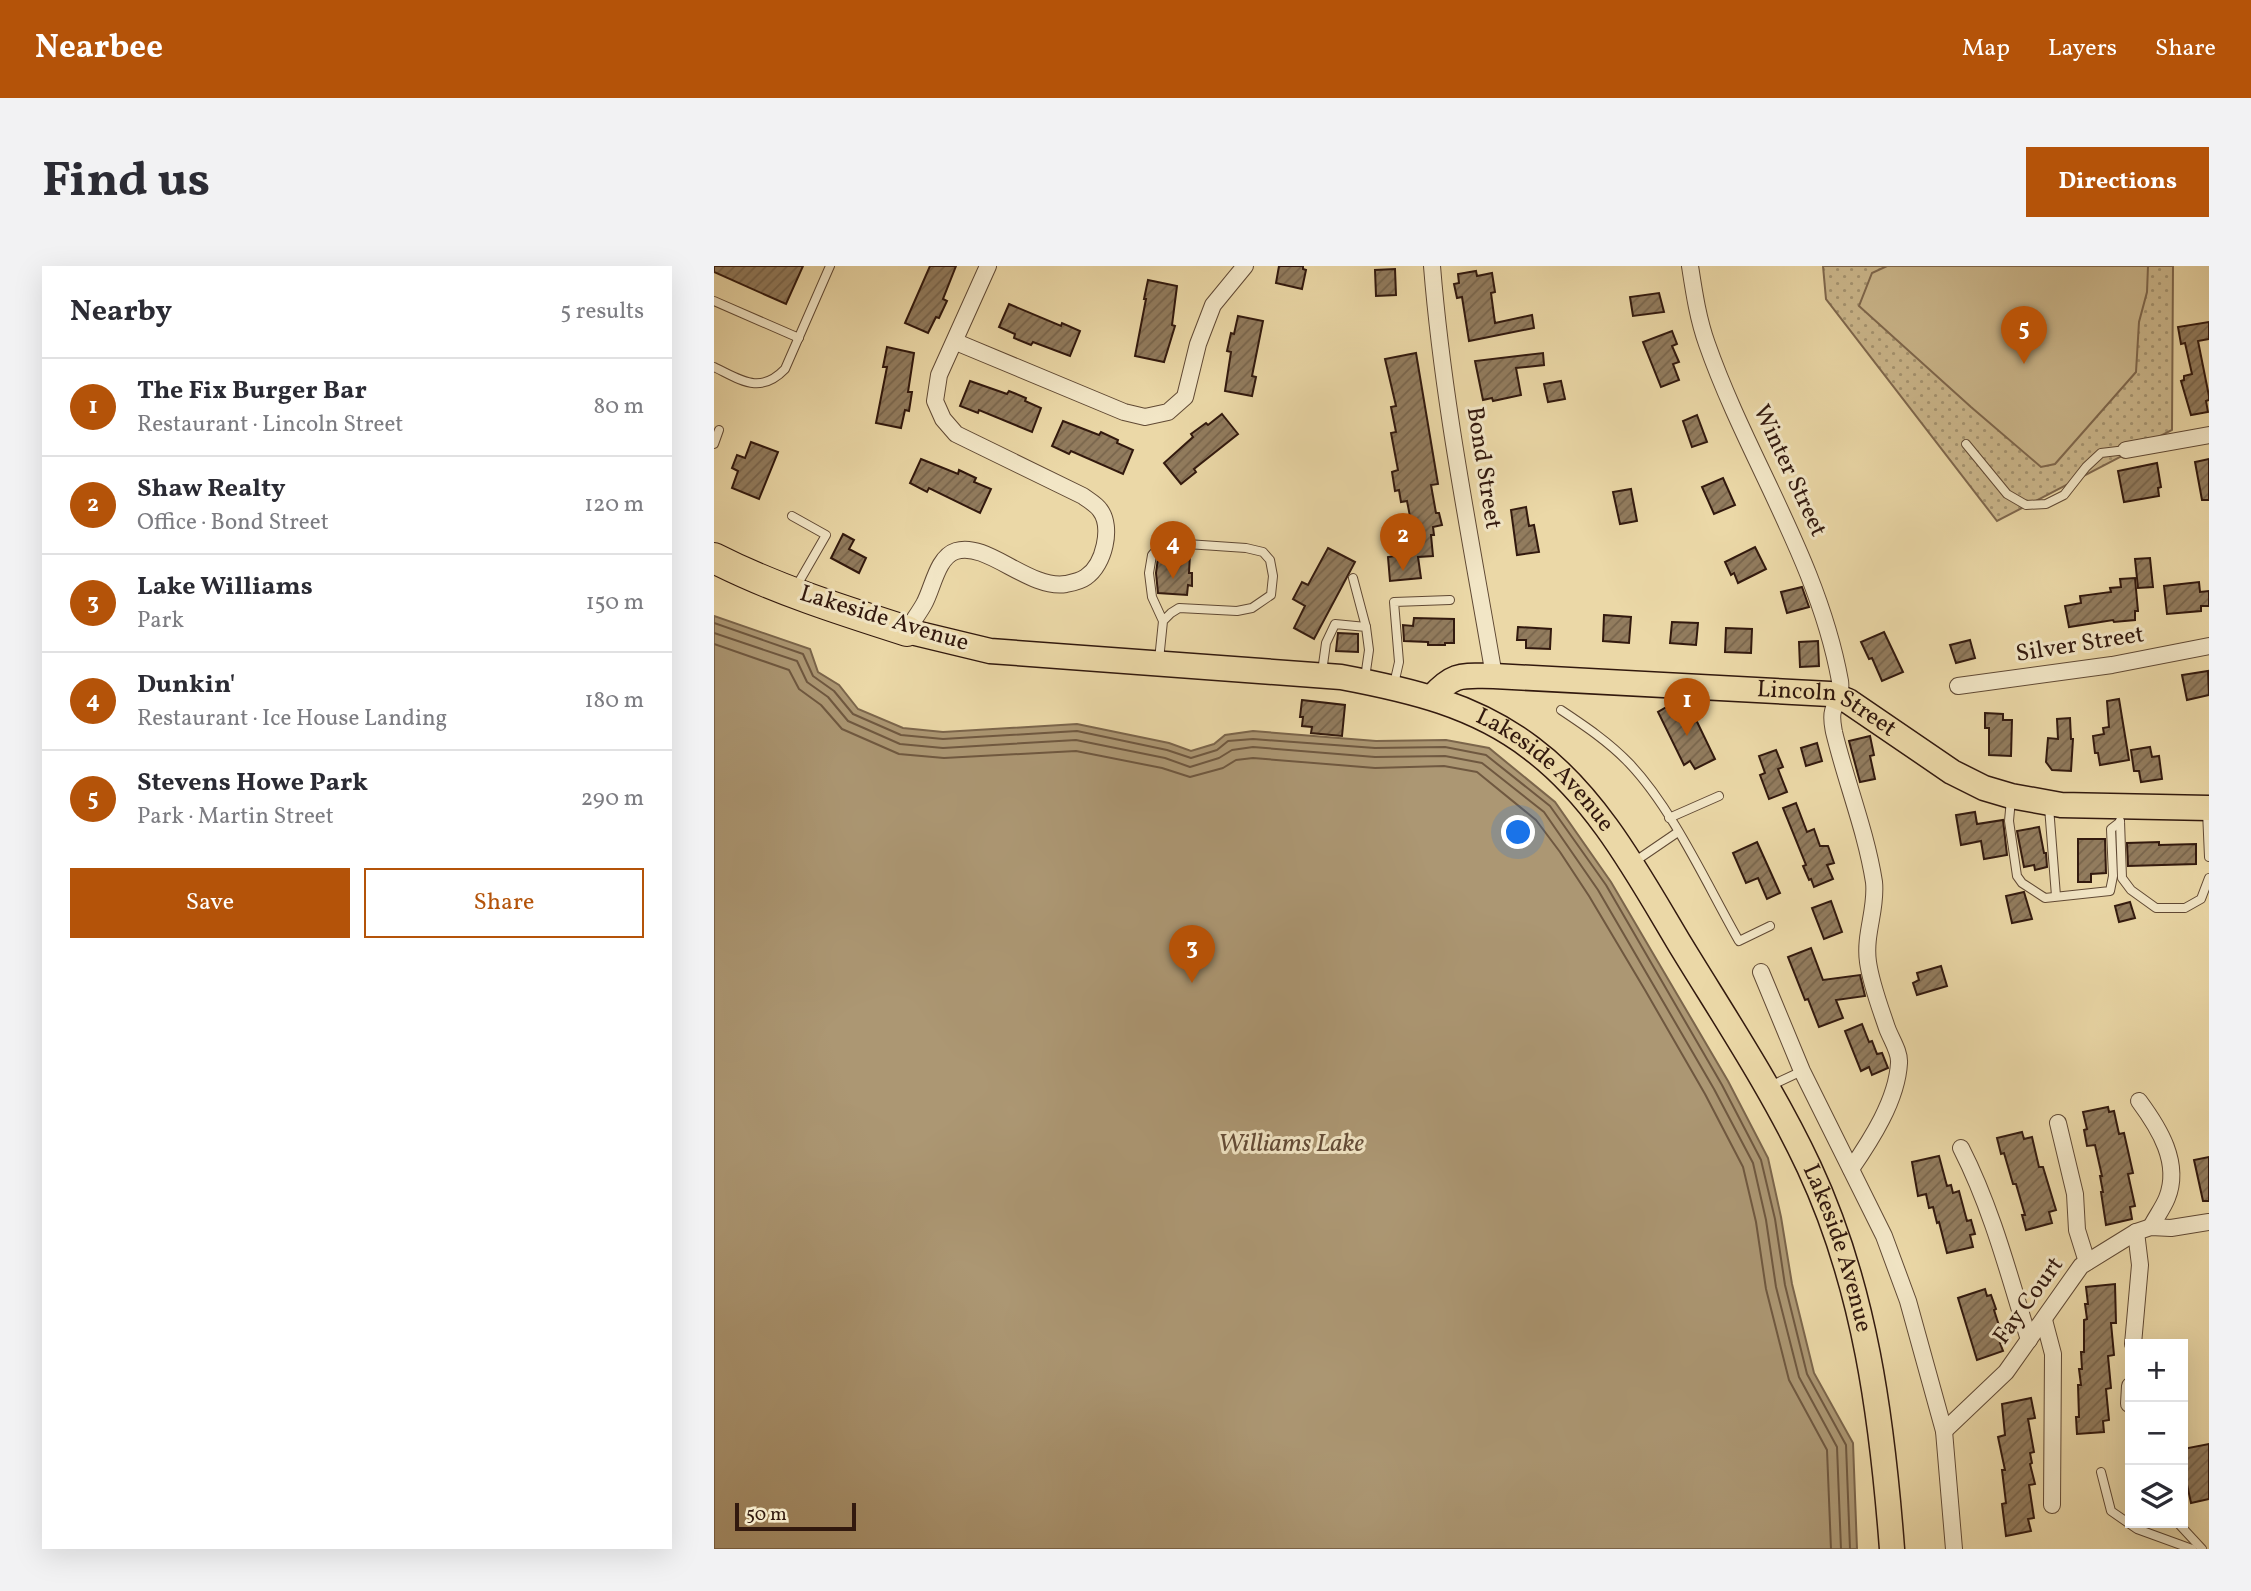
<!DOCTYPE html>
<html lang="en">
<head>
<meta charset="utf-8">
<style>
	:root { --surface:#fff; --page:#f2f2f3; --text:#2b2b33; --muted:#7c7c81; --line:#e1e1e2; --accent:#b45309 }
	body { margin:0; font-family:Vollkorn,serif; background:var(--page); color:var(--text) }
	.controls { position:absolute; right:21px; bottom:21px; display:grid; overflow:hidden; border-radius:0px; box-shadow:0 7px 28px #0002 }
	.controls button { width:63px; height:63px; display:grid; place-items:center; padding:0; border:0; border-bottom:2px solid var(--line); background:var(--surface); color:var(--text); font:35px sans-serif }
	.scale { position:absolute; left:21px; bottom:18px; width:121px; box-sizing:border-box; padding-left:7px; border:4px solid #32190e; border-top:0; font-size:19px; line-height:24px; white-space:nowrap; color:#32190e; -webkit-text-stroke:5px #f2e6c6; paint-order:stroke }
	.you { position:absolute; left:805px; top:567px; width:24px; height:24px; margin:-18px; border:5px solid #fff; border-radius:50%; background:#1a73e8; box-shadow:0 0 0 10px #1a73e833 }
	.badge { display:grid; place-items:center; width:46px; height:46px; border-radius:50%; background:var(--accent); color:#fff; font-size:23px; font-weight:700 }
	.pin { position:absolute; translate:-50% -58px; filter:drop-shadow(0 2px 4px #0008) }
	.pin::after { content:''; position:absolute; top:37px; width:24px; height:21px; background:inherit; clip-path:polygon(0 0,100% 0,50% 100%) }
	.list { margin:0; padding:0; list-style:none }
	h2 { display:flex; justify-content:space-between; align-items:center; height:91px; margin:0; padding:0 28px; font-size:30px }
	h2 small { font-size:23px; font-weight:400; color:var(--muted) }
	.list li { display:grid; grid-template-columns:46px 1fr auto; gap:21px; align-items:center; box-sizing:border-box; height:98px; padding:0 28px; border-top:2px solid var(--line) }
	.list b { display:block; font-size:26px; white-space:nowrap }
	.list p { margin:0; font-size:23px; white-space:nowrap; color:var(--muted) }
	.list em { font-size:23px; font-style:normal; color:var(--muted) }
	.actions { display:flex; gap:14px; padding:21px 28px }
	.actions a { flex:1; padding:16px 0; border:2px solid var(--accent); border-radius:0px; text-align:center; font-size:24px; color:var(--accent) }
	.actions .main { background:var(--accent); color:#fff }
	.icon { flex:none; width:38px; height:38px; fill:none; stroke:currentColor; stroke-width:2; stroke-linecap:round; stroke-linejoin:round }
	.map { position:relative; flex:none; width:1495px; height:1283px; overflow:hidden; border-radius:0px }
	header { display:flex; align-items:center; gap:42px; box-sizing:border-box; height:98px; padding:0 35px; background:var(--accent); color:#fff }
	header strong { font-size:33px }
	nav { display:flex; gap:38px; margin-inline-start:auto; font-size:24px }
	.intro { display:flex; align-items:center; justify-content:space-between; box-sizing:border-box; height:168px; padding:0 42px }
	h1 { margin:0; font-size:49px }
	.button { padding:18px 32px; border-radius:0px; background:var(--accent); color:#fff; font-size:24px; font-weight:700 }
	main { display:flex; gap:42px; padding:0 42px }
	aside { flex:1; background:var(--surface); border-radius:0px; box-shadow:0 7px 28px #0002 }
	.map>svg:first-child { display:block }
	.green { fill:url(#green-dots); stroke:#7f684e; stroke-width:2 }
	.pitch { fill:#ccb88d; stroke:#7f684e; stroke-width:2 }
	.water { fill:#ac9773; stroke:#7b654b; stroke-width:2 }
	.lines { fill:none; stroke-linecap:round; stroke-linejoin:round }
	.shore { stroke:#6f5840; stroke-width:2 }
	.building { fill:url(#building-hatch); stroke:#32190e; stroke-width:2 }
	.lane-casing { stroke:#604934; stroke-width:10 }
	.street-casing { stroke:#604934; stroke-width:18 }
	.primary-casing { stroke:#32190e; stroke-width:27 }
	.highway-casing { stroke:#32190e; stroke-width:32 }
	.lane { stroke:#f2e6c6; stroke-width:8 }
	.street { stroke:#f2e6c6; stroke-width:16 }
	.primary { stroke:#ebd8a7; stroke-width:24 }
	.highway { stroke:#ebd8a7; stroke-width:30 }
	.labels { text-anchor:middle; dominant-baseline:central; stroke-width:6; stroke-linejoin:round; paint-order:stroke }
	.street-label { font-size:24px; fill:#32190e; stroke:#f2e6c6 }
	.water-label { font-size:26px; font-style:italic; fill:#634b36; stroke:#f2e6c6 }
</style>
</head>
<body>
<header>
<strong>Nearbee</strong>
<nav><a>Map</a><a>Layers</a><a>Share</a></nav>
</header>
<div class="intro"><h1>Find us</h1><a class="button">Directions</a></div>
<main>
<aside>
<h2>Nearby<small>5 results</small></h2>
<ul class="list">
<li><span class="badge">1</span><div><b>The Fix Burger Bar</b><p>Restaurant · Lincoln Street</p></div><em>80 m</em></li>
<li><span class="badge">2</span><div><b>Shaw Realty</b><p>Office · Bond Street</p></div><em>120 m</em></li>
<li><span class="badge">3</span><div><b>Lake Williams</b><p>Park</p></div><em>150 m</em></li>
<li><span class="badge">4</span><div><b>Dunkin'</b><p>Restaurant · Ice House Landing</p></div><em>180 m</em></li>
<li><span class="badge">5</span><div><b>Stevens Howe Park</b><p>Park · Martin Street</p></div><em>290 m</em></li>
</ul>
<div class="actions"><a class="main">Save</a><a>Share</a></div>
</aside>
<div class="map">
<svg width="1495" height="1283" viewBox="0 0 1495 1283">
	<defs>
		<pattern id="green-dots" width="8" height="8" patternUnits="userSpaceOnUse" patternTransform="scale(1.75)"><rect width="8" height="8" fill="#ccb88d"/><path d="M2 2h.1M6 6h.1" fill="none" stroke="#a69572" stroke-width="1.8" stroke-linecap="round"/></pattern>
		<pattern id="building-hatch" width="6" height="6" patternUnits="userSpaceOnUse" patternTransform="scale(1.75)"><rect width="6" height="6" fill="#927c5e"/><path d="M-1 1l2-2M0 6l6-6M5 7l2-2" fill="none" stroke="#78654c"/></pattern>
	</defs>
	<rect width="100%" height="100%" fill="#ebd8a7"/>
	<filter id="stains"><feTurbulence type="fractalNoise" baseFrequency=".00286" numOctaves="4"/><feColorMatrix values="0 0 0 0 .2 0 0 0 0 .09 0 0 0 0 .02 0 0 0 .5 -.17"/></filter>
	<radialGradient id="worn" r=".72"><stop offset=".6" stop-color="#630" stop-opacity="0"/><stop offset="1" stop-color="#630" stop-opacity=".3"/></radialGradient>
	<!-- green -->
	<polygon class="green" points="1109,0 1459,0 1458,164 1283,255 1112,33"/>
	<!-- pitch -->
	<polygon class="pitch" points="1173,0 1434,0 1433,26 1425,56 1422,106 1341,198 1327,201 1257,141 1145,40 1158,7"/>
	<!-- water -->
	<polygon class="water" points="0,350 96,383 104,406 125,419 144,443 189,462 229,466 363,458 455,477 477,485 500,478 511,469 539,465 662,475 732,474 775,482 841,536 897,616 1014,815 1054,892 1067,951 1078,1018 1100,1107 1139,1177 1143,1283 0,1283"/>
	<g class="lines">
		<!-- shore -->
		<g class="shore">
			<polyline points="0,357 89,388 99,410 120,425 139,448 187,469 229,473 363,465 453,484 477,492 503,484 514,475 539,473 661,482 731,481 772,489 836,540 892,619 1008,819 1047,894 1061,953 1071,1019 1093,1108 1132,1179 1136,1283"/>
			<polyline points="0,367 83,395 93,416 114,431 134,455 186,478 229,482 362,474 451,492 476,501 505,492 518,484 539,481 661,491 731,490 768,497 830,546 884,624 1000,823 1039,897 1052,954 1062,1021 1085,1111 1123,1181 1127,1283"/>
			<polyline points="0,378 75,404 85,423 107,439 128,463 185,488 230,492 362,485 448,502 476,511 509,502 522,494 539,492 661,502 730,500 763,506 822,554 846,586 875,630 931,724 991,828 1029,901 1042,956 1052,1023 1075,1114 1113,1184 1117,1283"/>
		</g>
	</g>
	<!-- building -->
	<g class="building">
		<polygon points="0,0 89,0 72,38 0,6"/>
		<polygon points="216,0 242,0 229,33 233,35 225,52 222,51 214,67 191,57"/>
		<polygon points="565,0 589,0 589,3 592,4 588,23 562,17"/>
		<polygon points="681,3 682,29 662,30 661,4"/>
		<polygon points="762,5 763,10 778,7 781,26 777,27 781,57 818,49 820,62 755,75 748,31 743,32 740,18 745,17 744,8"/>
		<polygon points="434,14 463,20 458,59 461,60 450,96 421,90 432,33 430,33"/>
		<polygon points="945,27 950,46 919,50 916,31"/>
		<polygon points="295,38 347,60 348,57 366,65 356,90 319,76 317,79 300,72 301,68 285,61"/>
		<polygon points="524,50 549,55 538,110 542,111 538,130 511,125 517,86 513,85 517,67 520,68"/>
		<polygon points="1495,56 1495,73 1484,75 1495,130 1495,134 1492,135 1494,146 1477,149 1467,115 1470,114 1470,110 1478,108 1471,77 1467,78 1464,61"/>
		<polygon points="958,65 963,78 958,80 965,96 959,98 965,114 947,121 929,76"/>
		<polygon points="173,81 200,87 194,126 198,126 195,145 191,144 187,162 162,157 173,101 169,101"/>
		<polygon points="702,87 724,218 717,219 722,247 725,247 728,259 719,261 720,269 717,269 719,290 704,291 707,312 676,315 674,291 689,289 688,282 702,281 693,235 687,236 685,224 681,225 678,206 684,204 677,167 682,166 677,141 682,140 671,93"/>
		<polygon points="829,87 830,99 802,102 807,129 779,135 778,132 769,134 761,95"/>
		<polygon points="256,115 293,128 295,125 312,132 311,135 327,142 318,166 265,144 264,147 246,140"/>
		<polygon points="847,115 851,133 834,136 830,118"/>
		<polygon points="508,148 524,168 480,203 482,206 467,218 450,197 479,171 477,168 492,157 494,159"/>
		<polygon points="983,149 993,176 978,181 969,155"/>
		<polygon points="349,155 385,169 387,166 404,174 403,177 419,184 409,208 357,185 355,188 338,180"/>
		<polygon points="37,176 64,186 45,233 18,222 24,205 18,202 23,189 31,192"/>
		<polygon points="207,193 244,208 245,204 262,212 260,216 277,223 266,247 215,222 213,226 196,217"/>
		<polygon points="1495,193 1495,234 1488,234 1481,196"/>
		<polygon points="1443,197 1447,221 1444,222 1445,230 1410,236 1404,205"/>
		<polygon points="1009,212 1021,239 1000,248 988,221"/>
		<polygon points="917,223 923,255 906,258 899,226"/>
		<polygon points="812,241 815,260 820,259 825,286 803,289 797,244"/>
		<polygon points="129,268 140,274 135,283 152,292 145,307 117,292"/>
		<polygon points="1041,281 1052,303 1024,317 1020,307 1017,309 1011,296"/>
		<polygon points="614,282 641,296 600,373 580,362 591,340 579,333 588,316 594,319"/>
		<polygon points="452,286 476,288 475,307 478,307 478,320 474,319 473,329 444,327 442,307 444,292"/>
		<polygon points="1436,292 1439,321 1424,322 1421,293"/>
		<polygon points="1421,312 1424,345 1421,345 1421,354 1400,356 1399,354 1355,361 1351,340 1367,337 1366,330 1397,326 1396,322 1407,321 1406,313"/>
		<polygon points="1485,316 1486,326 1495,325 1495,340 1487,340 1487,345 1453,348 1450,320"/>
		<polygon points="1088,321 1095,341 1073,347 1067,326"/>
		<polygon points="890,349 917,351 915,377 889,375"/>
		<polygon points="700,352 740,353 740,377 731,377 731,379 714,379 714,376 690,375 689,359 699,360"/>
		<polygon points="958,356 984,357 982,379 956,377"/>
		<polygon points="804,361 837,363 836,383 812,382 812,374 803,374"/>
		<polygon points="1012,362 1038,363 1037,387 1011,386"/>
		<polygon points="1170,366 1189,406 1168,415 1158,392 1155,393 1147,376"/>
		<polygon points="624,367 644,368 644,386 622,385"/>
		<polygon points="1256,374 1261,392 1242,397 1236,379"/>
		<polygon points="1104,375 1105,400 1086,401 1085,376"/>
		<polygon points="1494,405 1495,429 1473,434 1468,409"/>
		<polygon points="1405,433 1415,494 1386,499 1384,487 1381,487 1379,470 1390,468 1389,462 1395,461 1393,435"/>
		<polygon points="588,434 631,439 628,470 597,467 598,461 588,460 589,451 586,451"/>
		<polygon points="963,435 973,435 1001,493 981,503 976,495 970,499 944,446"/>
		<polygon points="1271,447 1289,448 1289,454 1298,454 1297,490 1275,489 1275,462 1271,462"/>
		<polygon points="1356,452 1357,473 1359,473 1357,505 1338,504 1332,496 1334,472 1344,473 1343,453"/>
		<polygon points="1156,470 1160,489 1156,490 1161,513 1146,516 1135,475"/>
		<polygon points="1103,477 1108,495 1092,500 1087,482"/>
		<polygon points="1436,481 1438,491 1445,490 1448,513 1427,516 1425,505 1420,505 1417,484"/>
		<polygon points="1062,484 1069,501 1064,503 1073,526 1055,533 1046,509 1051,507 1045,490"/>
		<polygon points="1082,537 1093,566 1100,563 1106,580 1114,580 1120,597 1113,599 1119,613 1100,621 1097,613 1095,614 1089,600 1092,599 1069,542"/>
		<polygon points="1261,546 1263,558 1289,554 1293,589 1270,593 1267,575 1247,579 1242,549"/>
		<polygon points="1325,561 1330,587 1332,587 1333,601 1321,604 1320,599 1310,601 1303,565"/>
		<polygon points="1364,573 1391,573 1392,607 1377,608 1377,616 1364,616"/>
		<polygon points="1043,576 1066,627 1053,633 1044,612 1032,617 1019,587"/>
		<polygon points="1445,576 1445,579 1482,578 1482,598 1414,600 1413,577"/>
		<polygon points="1310,626 1318,653 1298,657 1292,630"/>
		<polygon points="1117,635 1128,666 1110,673 1098,642"/>
		<polygon points="1416,636 1421,652 1405,656 1401,640"/>
		<polygon points="1097,682 1109,714 1146,709 1151,730 1122,734 1129,752 1105,761 1094,733 1091,734 1074,691"/>
		<polygon points="1227,700 1233,720 1203,729 1199,717 1205,714 1203,707"/>
		<polygon points="1148,758 1155,776 1158,775 1163,788 1168,787 1174,802 1158,809 1155,801 1147,805 1131,765"/>
		<polygon points="1394,841 1395,846 1400,845 1405,868 1410,867 1419,907 1414,908 1421,940 1416,941 1418,953 1392,959 1387,926 1389,926 1386,910 1388,910 1381,879 1373,880 1370,864 1373,863 1369,846"/>
		<polygon points="1308,866 1310,873 1318,871 1325,901 1329,901 1342,944 1335,946 1338,957 1312,964 1308,949 1311,949 1302,918 1299,918 1290,887 1287,888 1283,872"/>
		<polygon points="1225,890 1233,920 1237,919 1239,927 1245,925 1253,955 1257,954 1261,968 1256,969 1259,981 1233,987 1225,956 1223,957 1219,941 1215,942 1212,928 1204,930 1198,896"/>
		<polygon points="1495,891 1495,935 1489,935 1480,894"/>
		<polygon points="1401,1018 1402,1057 1397,1057 1400,1089 1394,1090 1397,1122 1392,1123 1395,1154 1389,1155 1390,1166 1363,1168 1362,1151 1365,1151 1364,1119 1367,1119 1365,1103 1368,1103 1367,1086 1370,1086 1370,1054 1373,1053 1371,1038 1374,1038 1372,1021"/>
		<polygon points="1271,1023 1273,1030 1277,1029 1282,1043 1280,1044 1290,1075 1286,1077 1289,1085 1263,1094 1244,1032"/>
		<polygon points="1317,1132 1321,1152 1314,1153 1320,1186 1316,1187 1318,1197 1316,1198 1321,1218 1315,1219 1320,1252 1314,1253 1317,1265 1292,1270 1288,1238 1292,1237 1288,1204 1291,1204 1284,1171 1291,1169 1288,1138"/>
		<polygon points="1495,1178 1495,1233 1477,1237 1469,1200 1469,1183"/>
	</g>
	<g class="lines">
		<!-- lane casing -->
		<g class="lane-casing">
			<g id="lane">
				<polyline points="0,35 85,72"/>
				<path d="M0,101C27,114 46,129 71,103L116,0"/>
				<polyline points="0,178 5,164"/>
				<polyline points="1252,178 1293,228 1312,239 1332,238 1350,229 1372,201 1387,187 1412,184"/>
				<polyline points="78,250 112,269 82,321"/>
				<polyline points="639,312 652,361"/>
				<polyline points="445,394 449,355 438,331 435,307 438,289 444,282 458,277 532,282 549,286 556,294 559,310 557,329 538,342 523,345 465,342 457,347 449,355"/>
				<polyline points="608,406 612,377 621,358 652,361 655,384 651,412"/>
				<polyline points="680,418 685,396 680,336 736,334"/>
				<path d="M847,444C871,460 895,476 915,497C959,543 993,619 1025,675L1056,660"/>
				<polyline points="1297,533 1295,555 1303,610 1308,617 1331,632 1396,625 1399,610 1397,563 1406,556"/>
				<polyline points="1335,541 1342,630"/>
				<polyline points="1493,545 1495,591"/>
				<polyline points="955,552 1005,530"/>
				<polyline points="1406,555 1408,612 1417,624 1442,642 1471,642 1487,633 1495,612"/>
				<polyline points="920,596 964,566"/>
				<polyline points="1056,820 1088,805"/>
				<polyline points="1387,1206 1397,1245 1423,1263 1478,1283"/>
				<polyline points="1464,1257 1488,1283"/>
			</g>
		</g>
		<!-- street casing -->
		<g class="street-casing">
			<g id="street">
				<path d="M718,0C729,137 757,274 780,410"/>
				<path d="M976,0C980,26 984,53 993,78C1033,192 1104,294 1126,415C1128,426 1122,435 1119,445C1117,452 1119,460 1120,466C1132,516 1152,565 1160,616C1163,643 1150,668 1154,696C1157,718 1166,741 1173,762C1177,773 1186,786 1185,797C1183,834 1157,874 1137,903"/>
				<polyline points="242,76 410,146 431,151 454,146 471,131 484,78 499,39 531,0"/>
				<polyline points="1412,184 1495,169"/>
				<path d="M193,365C198,356 205,347 210,338C219,322 223,291 242,285C273,275 315,324 352,318C357,317 368,314 372,311C390,299 399,261 386,244C382,238 374,234 369,230L242,168L229,153L221,135L225,109L274,0"/>
				<polyline points="1244,420 1398,399 1495,380"/>
				<polyline points="1047,706 1088,805 1170,970 1194,1035 1230,1165 1240,1283"/>
				<path d="M1425,835C1445,862 1467,897 1453,932C1449,942 1442,951 1437,961"/>
				<polyline points="1344,857 1361,928 1363,964 1373,996"/>
				<path d="M1247,882C1278,943 1295,1009 1315,1074"/>
				<polyline points="1330,1054 1339,1088 1338,1239"/>
				<polyline points="1419,1078 1426,999 1422,966"/>
				<polyline points="1415,1138 1416,1120"/>
				<polyline points="1230,1165 1292,1106 1367,1000 1422,966 1437,961 1457,962 1495,956"/>
			</g>
		</g>
		<!-- primary casing -->
		<g class="primary-casing">
			<g id="primary">
				<path id="s1" d="M193,365L276,385L627,411C696,424 761,439 817,482C884,532 925,610 967,680C1011,752 1059,824 1095,901C1151,1021 1168,1152 1178,1283"/>
				<path id="s2" d="M718,431C741,406 748,410 780,410L1116,428L1134,435L1238,506L1270,522L1297,530L1347,539L1495,542"/>
			</g>
		</g>
		<!-- highway casing -->
		<g class="highway-casing">
			<path id="highway" d="M0,292C61,323 127,344 193,365"/>
		</g>
		<!-- lane -->
		<use href="#lane" class="lane"/>
		<!-- street -->
		<use href="#street" class="street"/>
		<!-- primary -->
		<use href="#primary" class="primary"/>
		<!-- highway -->
		<use href="#highway" class="highway"/>
	</g>
	<g class="labels">
		<!-- street labels -->
		<g class="street-label">
			<text transform="translate(769 202) rotate(81)">Bond Street</text>
			<text transform="translate(1075 205) rotate(65)">Winter Street</text>
			<text transform="translate(170 353) rotate(17)">Lakeside Avenue</text>
			<text transform="translate(1366 379) rotate(-9)">Silver Street</text>
			<text stroke="none"><textPath href="#s2" startOffset="406">Lincoln Street</textPath></text>
			<text stroke="none"><textPath href="#s1" startOffset="667">Lakeside Avenue</textPath></text>
			<text stroke="none"><textPath href="#s1" startOffset="1234">Lakeside Avenue</textPath></text>
			<text transform="translate(1315 1035) rotate(-54)">Fay Court</text>
		</g>
		<!-- water labels -->
		<g class="water-label">
			<text x="577" y="878">Williams Lake</text>
		</g>
	</g>
	<rect width="100%" height="100%" filter="url(#stains)"/>
	<rect width="100%" height="100%" fill="url(#worn)"/>
</svg>
<div class="controls">
<button>+</button>
<button>−</button>
<button><svg class="icon" aria-label="layers" viewBox="0 0 24 24"><path d="M12 4l9 5-9 5-9-5zM3 14l9 5 9-5"/></svg></button>
</div>
<div class="scale">50 m</div>
<div class="you"></div>
<div class="pin badge" style="left:973px;top:470px">1</div>
<div class="pin badge" style="left:689px;top:305px">2</div>
<div class="pin badge" style="left:478px;top:717px">3</div>
<div class="pin badge" style="left:459px;top:313px">4</div>
<div class="pin badge" style="left:1310px;top:98px">5</div>
</div>
</main>
</body>
</html>
